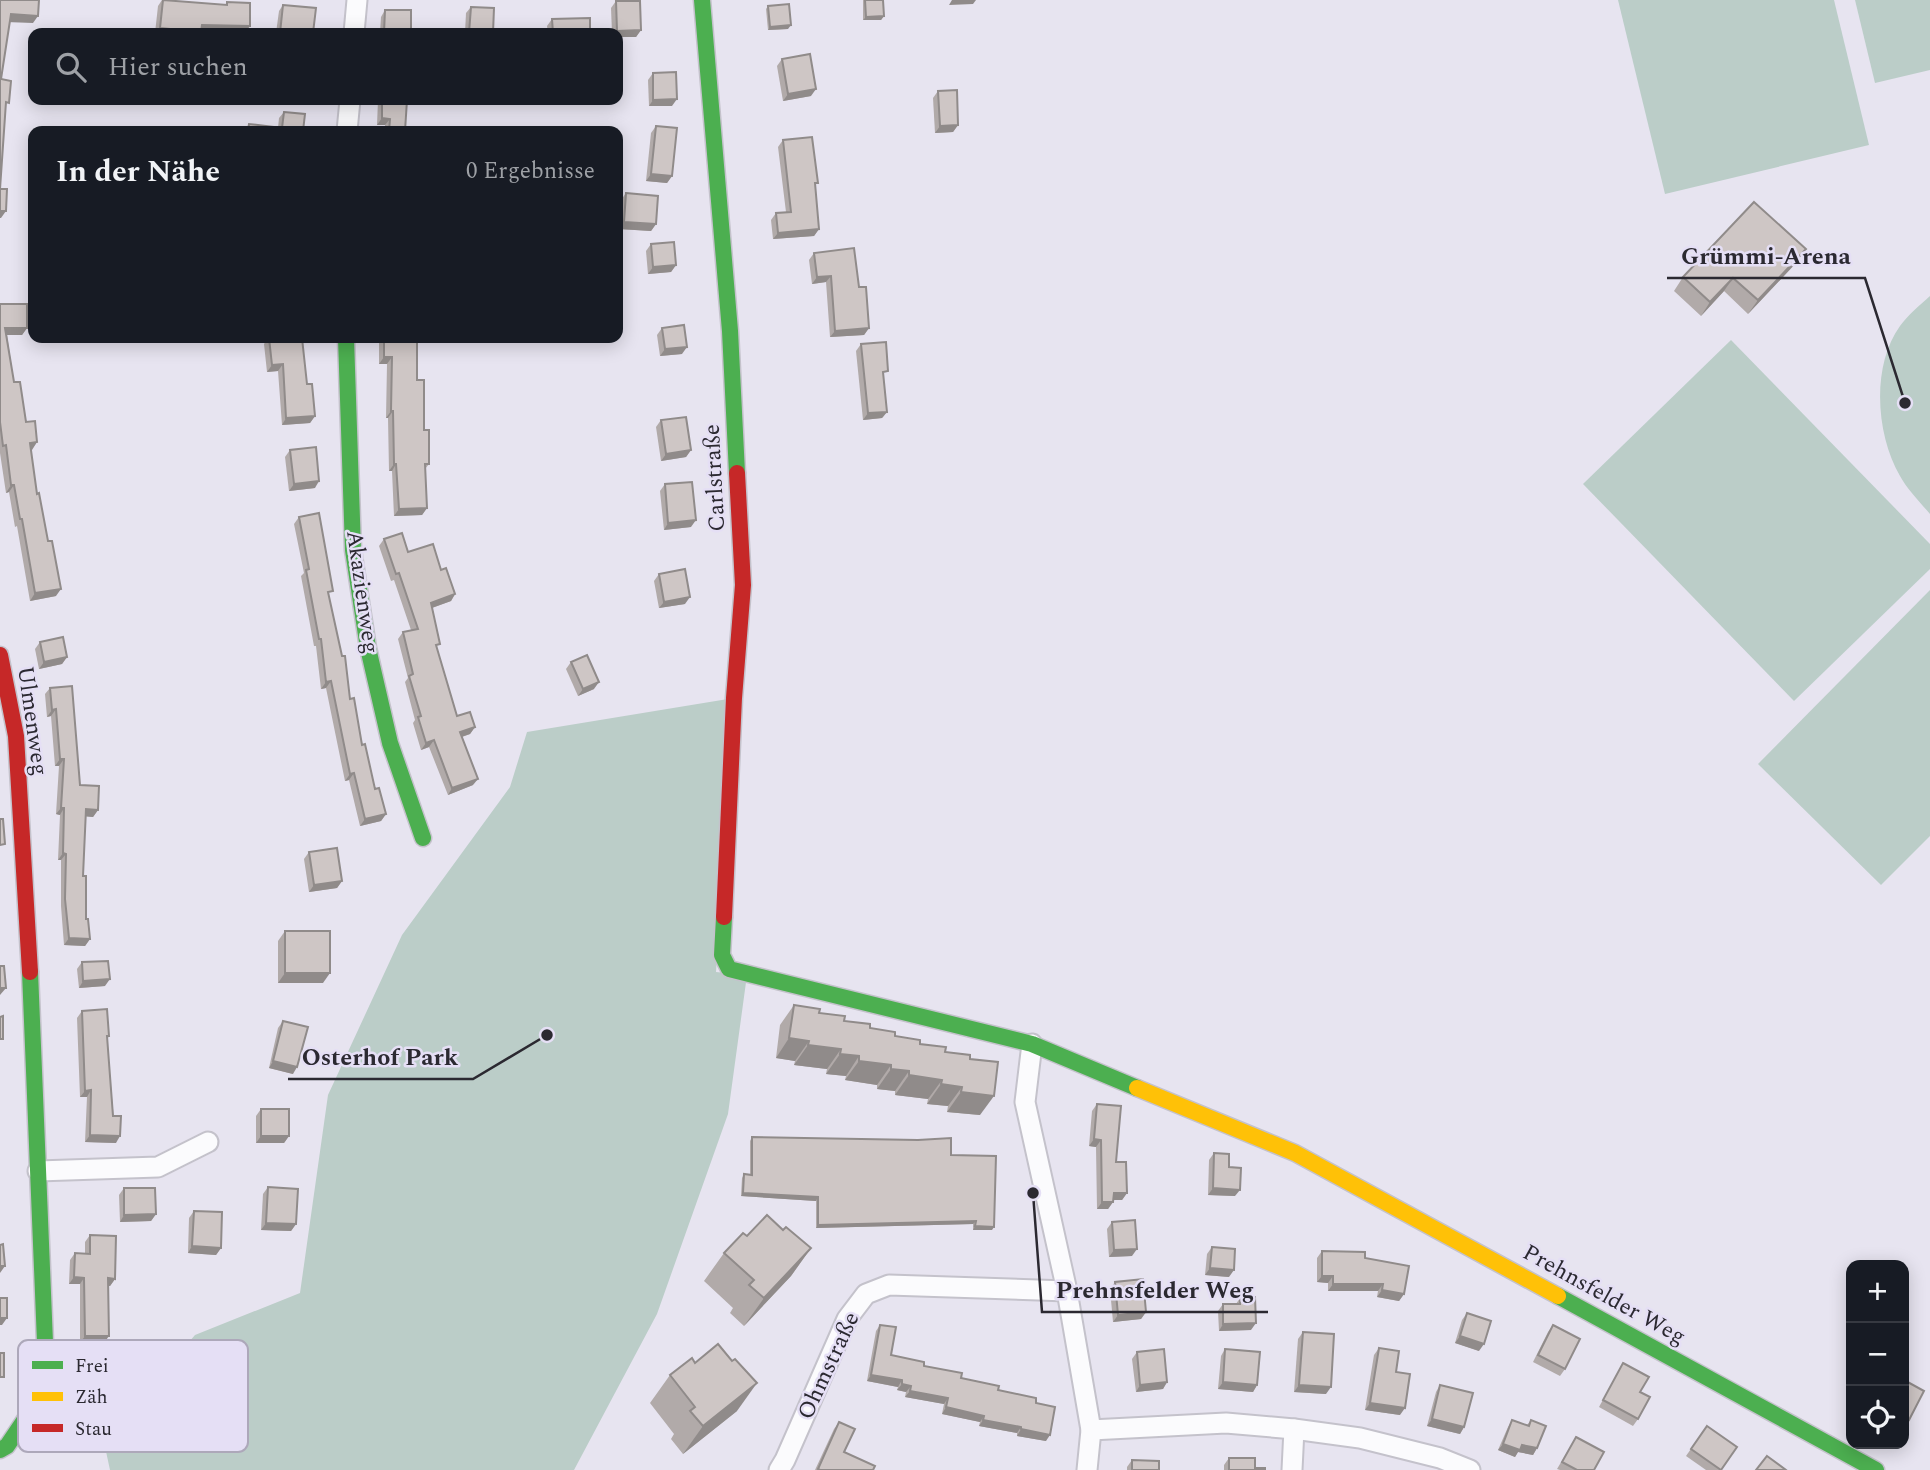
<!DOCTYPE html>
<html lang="de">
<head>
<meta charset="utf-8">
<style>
	:root { --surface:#171b24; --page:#20242c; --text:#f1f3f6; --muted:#9ea1a6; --line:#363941 }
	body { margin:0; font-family:Spectral,serif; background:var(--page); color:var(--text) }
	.controls { position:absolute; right:21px; bottom:21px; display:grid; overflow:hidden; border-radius:14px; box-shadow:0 4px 18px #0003 }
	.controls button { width:63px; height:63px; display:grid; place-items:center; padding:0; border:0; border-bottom:2px solid var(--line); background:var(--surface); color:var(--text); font:35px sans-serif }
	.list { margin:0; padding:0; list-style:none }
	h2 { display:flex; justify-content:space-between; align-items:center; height:91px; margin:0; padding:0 28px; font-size:30px }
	h2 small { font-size:23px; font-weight:400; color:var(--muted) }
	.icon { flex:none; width:38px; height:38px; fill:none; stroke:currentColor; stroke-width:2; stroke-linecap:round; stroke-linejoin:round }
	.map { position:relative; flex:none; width:1930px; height:1470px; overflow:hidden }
	.search { position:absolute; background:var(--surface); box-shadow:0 4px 18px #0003; left:28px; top:28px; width:595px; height:77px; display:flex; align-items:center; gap:18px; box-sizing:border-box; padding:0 24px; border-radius:14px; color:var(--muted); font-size:26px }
	.panel { position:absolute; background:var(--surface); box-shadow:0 4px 18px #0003; left:28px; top:126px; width:595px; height:217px; border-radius:14px }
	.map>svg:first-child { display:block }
	.green { fill:#bbcdc8 }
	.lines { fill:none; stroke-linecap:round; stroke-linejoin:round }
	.street-casing { stroke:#c4c2cb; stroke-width:23 }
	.fast-casing { stroke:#c4c2cb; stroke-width:19 }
	.slow-casing { stroke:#c4c2cb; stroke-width:19 }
	.jam-casing { stroke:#c4c2cb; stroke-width:19 }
	.street { stroke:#fbfbfd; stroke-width:19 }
	.fast { stroke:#4caf50; stroke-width:16 }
	.slow { stroke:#ffc107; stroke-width:16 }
	.jam { stroke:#c62828; stroke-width:16 }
	.wall { fill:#b1aaa9 }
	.shaded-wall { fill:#908b8a }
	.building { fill:#cec6c5; stroke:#908b8a; stroke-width:2 }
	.labels { text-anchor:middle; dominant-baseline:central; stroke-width:5; stroke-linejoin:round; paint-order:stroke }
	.street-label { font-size:23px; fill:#2b2931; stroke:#e5dff5 }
	.key { fill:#e5dff5; stroke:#ada8ba; stroke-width:2 }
	.key-label { font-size:19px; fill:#2b2931 }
	.leader { fill:none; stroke:#2b2931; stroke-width:2.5 }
	.callout-dot { fill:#2b2931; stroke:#e5dff5; stroke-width:2.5 }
	.callout-label { font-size:24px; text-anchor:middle; font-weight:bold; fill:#2b2931; stroke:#e5dff5; stroke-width:5; stroke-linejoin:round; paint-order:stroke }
</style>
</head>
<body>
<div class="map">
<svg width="1930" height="1470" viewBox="0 0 1930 1470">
	<rect width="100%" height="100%" fill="#e7e4f0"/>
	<!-- green -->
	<g class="green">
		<polygon points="1618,0 1834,0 1869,145 1665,194"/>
		<polygon points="1855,0 1930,0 1930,70 1875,83"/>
		<path d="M1930,296V514C1920,502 1907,489 1900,476C1876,435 1871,366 1900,326C1908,315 1920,305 1930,296Z"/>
		<polygon points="1731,340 1930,544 1930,569 1794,701 1583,484"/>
		<polygon points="1930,590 1930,836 1881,885 1758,764"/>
		<polygon points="734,698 716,972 747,975 728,1114 657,1314 574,1470 110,1470 104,1442 195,1335 300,1293 328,1095 402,935 510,787 527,732"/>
	</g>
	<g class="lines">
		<!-- street casing -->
		<g class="street-casing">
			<g id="street">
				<polyline points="354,33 357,0"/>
				<polyline points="347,131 350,100"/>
				<polyline points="1032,1044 1025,1102 1067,1291 1091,1430 1087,1470"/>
				<polyline points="38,1171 158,1167 208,1142"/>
				<polyline points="1091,1430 1226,1423 1294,1429 1360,1438 1440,1458 1470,1470"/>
				<polyline points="779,1470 785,1460 847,1319 866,1294 889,1285 1067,1291"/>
				<polyline points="1292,1470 1294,1429"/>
			</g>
		</g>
		<!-- fast casing -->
		<g class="fast-casing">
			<g id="fast">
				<polyline points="702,0 730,331 737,473"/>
				<polyline points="346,338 353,550 368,648 390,743 423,838"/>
				<polyline points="724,917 722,955 729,969 1032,1044 1137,1088"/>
				<polyline points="1558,1296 1876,1470"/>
				<polyline points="0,1450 7,1446 38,1400 46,1367 30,972"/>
			</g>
		</g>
		<!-- slow casing -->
		<g class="slow-casing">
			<polyline id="slow" points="1137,1088 1295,1153 1558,1296"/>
		</g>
		<!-- jam casing -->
		<g class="jam-casing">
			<g id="jam">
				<polyline points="0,655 16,736 30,972"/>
				<polyline points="724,917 734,698 743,585 737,473"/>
			</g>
		</g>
		<!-- street -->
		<use href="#street" class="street"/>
		<!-- fast -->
		<use href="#fast" class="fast"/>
		<!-- slow -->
		<use href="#slow" class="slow"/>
		<!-- jam -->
		<use href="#jam" class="jam"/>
	</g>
	<!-- wall -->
	<g class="wall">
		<polygon points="162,0 225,5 227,2 245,33 201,32 200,33 155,33 158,6"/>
		<polygon points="863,0 883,0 884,16 881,20 863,20"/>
		<polygon points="616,1 641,30 636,37 612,33 611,8"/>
		<polygon points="283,5 313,33 276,33 279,11"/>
		<polygon points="768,6 788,29 768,30 766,9"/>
		<polygon points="471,7 493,33 465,33 466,13"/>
		<polygon points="385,10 411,33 380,33 381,17"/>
		<polygon points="552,19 590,33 548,33 547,26"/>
		<polygon points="782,59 811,96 783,101 777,66"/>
		<polygon points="653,73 672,106 649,106 648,80"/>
		<polygon points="938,91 958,125 953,132 935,133 933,98"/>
		<polygon points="378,100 407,100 405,131 385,131 385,125 377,125"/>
		<polygon points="284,112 303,131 244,131 249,124 278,128 279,118"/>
		<polygon points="656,126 672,176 667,183 646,181 651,133"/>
		<polygon points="783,140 815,187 819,229 814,236 773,239 771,220 776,213 786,212 778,147"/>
		<polygon points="626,193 656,224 651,231 619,229 621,200"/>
		<polygon points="651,244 676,265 671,272 648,274 646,251"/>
		<polygon points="814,253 869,328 864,335 830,337 826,282 812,284 809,260"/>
		<polygon points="1796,263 1748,314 1724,291 1701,316 1674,291 1683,277"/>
		<polygon points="0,304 27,328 22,335 7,335 14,382 26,422 37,442 31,450 37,494 56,596 30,601 17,526 15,527 9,492 6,493 0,453"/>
		<polygon points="662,328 682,354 660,356 657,335"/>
		<polygon points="268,338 302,338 307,384 315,416 310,423 282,425 278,371 267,372 264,344"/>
		<polygon points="379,338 417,338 417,380 429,464 425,469 427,508 422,515 394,516 392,471 389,471 388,418 386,418 387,364 379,364"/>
		<polygon points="861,344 887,412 882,418 863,420 856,351"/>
		<polygon points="661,420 691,450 686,457 661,461 656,427"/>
		<polygon points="290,450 315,488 289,491 285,457"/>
		<polygon points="665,484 691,527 664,530 660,491"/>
		<polygon points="299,517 329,596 350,699 375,789 386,814 381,821 360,826 349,780 345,781 326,688 321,689 316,646 314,646 301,576 304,573 294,524"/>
		<polygon points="384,539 441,570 455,594 451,601 432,608 437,648 457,716 475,727 470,734 462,737 473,785 448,795 429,747 421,750 413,723 415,720 405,682 408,678 398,639 403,632 411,630 394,580 391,581 379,546"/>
		<polygon points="659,574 685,604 659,608 654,581"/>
		<polygon points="40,642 67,657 62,664 39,669 35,649"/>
		<polygon points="571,662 594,689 578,696 566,669"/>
		<polygon points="50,688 80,785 98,810 93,817 85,816 83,876 86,919 90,939 85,946 64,945 61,906 61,860 58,860 60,815 56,814 59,766 55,766 51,716 47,717 45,694"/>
		<polygon points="309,852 342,881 337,888 309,892 304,859"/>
		<polygon points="285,931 323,983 278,983 278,941"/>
		<polygon points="82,962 105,986 79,988 77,969"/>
		<polygon points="794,1005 970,1059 980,1115 947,1112 948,1106 927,1104 928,1099 895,1095 895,1091 877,1089 877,1085 845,1080 846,1076 826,1074 827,1069 794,1065 795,1061 776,1058 780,1025"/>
		<polygon points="82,1011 109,1036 107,1040 116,1143 85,1142 87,1097 80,1097 77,1018"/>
		<polygon points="283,1021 293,1074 269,1068 278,1028"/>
		<polygon points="1097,1104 1127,1193 1122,1200 1113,1200 1113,1202 1108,1209 1097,1209 1096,1147 1089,1146 1092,1111"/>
		<polygon points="261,1109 289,1136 284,1143 256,1143 256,1116"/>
		<polygon points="752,1137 918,1140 951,1155 992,1230 973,1230 973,1224 816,1228 816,1201 741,1196 742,1178 744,1174 750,1175 750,1141"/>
		<polygon points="1214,1153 1229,1167 1235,1196 1208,1195 1209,1160"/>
		<polygon points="268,1187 296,1224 291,1231 261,1230 263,1194"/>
		<polygon points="124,1188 156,1214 151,1221 120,1222 119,1195"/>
		<polygon points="194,1211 221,1248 216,1255 188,1253 189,1218"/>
		<polygon points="1112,1222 1132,1256 1109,1257 1107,1229"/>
		<polygon points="783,1230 811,1248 791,1276 744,1326 730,1313 733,1308 704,1281 724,1253 747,1236"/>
		<polygon points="90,1235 115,1279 110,1286 108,1285 104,1343 80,1343 80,1284 69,1284 70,1260 75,1253 85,1254 85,1242"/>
		<polygon points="1212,1247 1229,1277 1205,1275 1207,1254"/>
		<polygon points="1322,1251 1365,1258 1404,1294 1399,1301 1377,1297 1378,1291 1328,1291 1328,1283 1317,1282 1317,1258"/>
		<polygon points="1115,1282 1146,1312 1141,1319 1113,1322 1110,1289"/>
		<polygon points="1240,1298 1251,1330 1219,1331 1218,1311 1223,1304 1236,1304"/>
		<polygon points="1467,1313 1479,1351 1455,1343 1462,1320"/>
		<polygon points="880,1325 891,1355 1036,1403 1046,1441 1017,1436 1017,1433 979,1426 980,1422 942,1414 944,1404 905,1397 906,1392 897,1390 898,1387 867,1381 876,1331"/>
		<polygon points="1553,1325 1565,1369 1560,1376 1533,1362 1548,1332"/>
		<polygon points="1303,1332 1326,1394 1294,1392 1298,1339"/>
		<polygon points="1379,1348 1396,1372 1400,1415 1365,1410 1374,1355"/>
		<polygon points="1225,1349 1257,1385 1253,1392 1218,1389 1221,1356"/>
		<polygon points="1137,1352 1167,1382 1163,1389 1136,1392 1132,1359"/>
		<polygon points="1623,1363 1640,1392 1638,1419 1633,1426 1599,1407"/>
		<polygon points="670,1375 737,1411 683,1454 671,1439 674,1434 650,1403"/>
		<polygon points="1904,1380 1909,1420 1904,1426"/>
		<polygon points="1440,1385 1464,1427 1460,1434 1427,1426 1436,1392"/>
		<polygon points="80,1400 102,1429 97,1436 77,1438 75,1407"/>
		<polygon points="1512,1420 1527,1425 1531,1420 1537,1448 1533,1455 1518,1452 1515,1457 1498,1450 1508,1427"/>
		<polygon points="839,1422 844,1452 873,1470 815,1470 834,1429"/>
		<polygon points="1707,1426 1721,1470 1706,1470 1686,1456"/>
		<polygon points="1576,1437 1594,1470 1560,1470 1557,1469"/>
		<polygon points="1229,1458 1255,1468 1265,1470 1224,1470 1224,1465"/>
		<polygon points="1132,1460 1159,1470 1127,1470 1127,1467"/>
	</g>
	<!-- shaded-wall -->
	<g class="shaded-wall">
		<polygon points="952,0 976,0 973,4 949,5"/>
		<polygon points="11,14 38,16 33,23 6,22"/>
		<polygon points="884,16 881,20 863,20 866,17"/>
		<polygon points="202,25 250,26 245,33 201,32 200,33 156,33 160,28"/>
		<polygon points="791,25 788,29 768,30 770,27"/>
		<polygon points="641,30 636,37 618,37 618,33 615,33 617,31"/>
		<polygon points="816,89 811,96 783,101 788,94"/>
		<polygon points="677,99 672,106 649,106 653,100"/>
		<polygon points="460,100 488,100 486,103 459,101"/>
		<polygon points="382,118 390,119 385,125 377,125"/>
		<polygon points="958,125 953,132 935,133 940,126"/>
		<polygon points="651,174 672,176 667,183 646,181"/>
		<polygon points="0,211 6,211 1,218 0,218"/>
		<polygon points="624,222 656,224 651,231 619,229"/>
		<polygon points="819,229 814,236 773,239 778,233"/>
		<polygon points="1806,249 1796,263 1748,314 1758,300"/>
		<polygon points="676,265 671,272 648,274 653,267"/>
		<polygon points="831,276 826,282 812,284 817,277"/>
		<polygon points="1733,278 1724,291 1701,316 1710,302"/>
		<polygon points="5,328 27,328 22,335 0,335"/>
		<polygon points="869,328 864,335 830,337 835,331"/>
		<polygon points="687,347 682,354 660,356 665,349"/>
		<polygon points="384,357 392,357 387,364 379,364"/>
		<polygon points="283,364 278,371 267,372 272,365"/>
		<polygon points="391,411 393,411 388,418 386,418"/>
		<polygon points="887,412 882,418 863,420 868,413"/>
		<polygon points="315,416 310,423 282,425 286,418"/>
		<polygon points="37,442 32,450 25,450 30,443"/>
		<polygon points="691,450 686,457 661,461 666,454"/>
		<polygon points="394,464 396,464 392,471 389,471"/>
		<polygon points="319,481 315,488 289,491 294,484"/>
		<polygon points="11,485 14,485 9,492 6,493"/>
		<polygon points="427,508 422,515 394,516 399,509"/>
		<polygon points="696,520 691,527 664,530 668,523"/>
		<polygon points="61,589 56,596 30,601 35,593"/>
		<polygon points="455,594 451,601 426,610 431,603"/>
		<polygon points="690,597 685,604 659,608 664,602"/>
		<polygon points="67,657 62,664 39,669 44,662"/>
		<polygon points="331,681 326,688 321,689 326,682"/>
		<polygon points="599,682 594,689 578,696 583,689"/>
		<polygon points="56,709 51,716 47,717 52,710"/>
		<polygon points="475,727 470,734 455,739 460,732"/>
		<polygon points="434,740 429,747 421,750 426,743"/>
		<polygon points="60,759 64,759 59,766 55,766"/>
		<polygon points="354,773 349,780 345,781 350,774"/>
		<polygon points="478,779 473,785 448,795 452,788"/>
		<polygon points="61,808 64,808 60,815 56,814"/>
		<polygon points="86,809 98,810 93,817 81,816"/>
		<polygon points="386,814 381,821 360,826 365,819"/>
		<polygon points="63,853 66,854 61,860 58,860"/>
		<polygon points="342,881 337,888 309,892 314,885"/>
		<polygon points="69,938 90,939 85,946 64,945"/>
		<polygon points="285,973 330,973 323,983 278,983"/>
		<polygon points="110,979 105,986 79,988 83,981"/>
		<polygon points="0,988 6,988 0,995"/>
		<polygon points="789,1038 809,1041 795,1061 776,1058"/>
		<polygon points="808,1045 841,1049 827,1069 794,1065"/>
		<polygon points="840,1054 859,1056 846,1076 826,1074"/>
		<polygon points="273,1061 297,1067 293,1074 269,1068"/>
		<polygon points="859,1061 891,1065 877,1085 845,1080"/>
		<polygon points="891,1069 909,1071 895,1091 877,1089"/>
		<polygon points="909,1075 942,1080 928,1099 895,1095"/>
		<polygon points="941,1084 962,1087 948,1106 927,1104"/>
		<polygon points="91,1090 87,1097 80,1097 85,1091"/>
		<polygon points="961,1092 994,1096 980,1115 947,1112"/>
		<polygon points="90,1135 120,1136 116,1143 85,1142"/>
		<polygon points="261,1136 289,1136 284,1143 256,1143"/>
		<polygon points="1094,1139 1101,1140 1096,1147 1089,1146"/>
		<polygon points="1213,1188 1240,1190 1235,1196 1208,1195"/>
		<polygon points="743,1193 818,1197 816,1201 741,1196"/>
		<polygon points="1114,1193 1127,1193 1122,1200 1109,1200"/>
		<polygon points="1102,1202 1113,1202 1108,1209 1097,1209"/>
		<polygon points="156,1214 151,1221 120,1222 124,1215"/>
		<polygon points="976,1221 973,1224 816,1228 818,1225"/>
		<polygon points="266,1223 296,1224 291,1231 261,1230"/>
		<polygon points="975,1226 994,1227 992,1230 973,1230"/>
		<polygon points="192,1246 221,1248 216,1255 188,1253"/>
		<polygon points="811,1248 791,1276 744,1326 764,1298"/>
		<polygon points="1137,1249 1132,1256 1109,1257 1114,1250"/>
		<polygon points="0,1266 5,1266 0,1273"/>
		<polygon points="1210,1268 1234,1270 1229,1277 1205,1275"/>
		<polygon points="1322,1276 1333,1276 1328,1283 1317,1282"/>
		<polygon points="74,1277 84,1278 80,1284 69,1284"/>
		<polygon points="108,1278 115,1279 110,1286 103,1285"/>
		<polygon points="1333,1284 1383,1284 1378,1291 1328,1291"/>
		<polygon points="1382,1290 1404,1294 1399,1301 1377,1297"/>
		<polygon points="1146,1312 1141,1319 1113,1322 1118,1315"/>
		<polygon points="0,1318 7,1318 2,1325 0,1325"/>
		<polygon points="1256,1323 1251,1330 1219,1331 1223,1324"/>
		<polygon points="85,1336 109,1336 104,1343 80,1343"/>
		<polygon points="1460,1336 1484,1344 1479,1351 1455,1343"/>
		<polygon points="871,1375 902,1380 898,1387 867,1381"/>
		<polygon points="1167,1382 1163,1389 1136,1392 1140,1385"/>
		<polygon points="1223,1382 1257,1385 1253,1392 1218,1389"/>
		<polygon points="757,1383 737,1411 683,1454 703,1426"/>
		<polygon points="902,1384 911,1386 906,1392 897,1390"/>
		<polygon points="1299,1385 1331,1387 1326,1394 1294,1392"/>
		<polygon points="910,1391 948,1398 944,1404 905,1397"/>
		<polygon points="1370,1403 1405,1408 1400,1415 1365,1410"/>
		<polygon points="946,1407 984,1416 980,1422 942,1414"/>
		<polygon points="1432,1419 1464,1427 1460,1434 1427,1426"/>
		<polygon points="983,1420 1021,1427 1017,1433 979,1426"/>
		<polygon points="102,1429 97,1436 77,1438 81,1431"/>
		<polygon points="1021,1429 1050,1435 1046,1441 1017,1436"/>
		<polygon points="1503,1444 1522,1445 1537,1448 1533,1455 1518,1452 1515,1457 1498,1450"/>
	</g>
	<!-- building -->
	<g class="building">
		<polygon points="0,0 39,0 38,16 11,14 1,79 11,81 9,103 6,102 0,189 7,189 6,211 0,211"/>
		<polygon points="163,0 227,5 227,2 250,3 250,26 202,25 201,32 160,28"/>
		<polygon points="865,0 883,0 884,16 866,17"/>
		<polygon points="616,1 640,1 641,30 617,31"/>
		<polygon points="789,4 791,25 770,27 768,6"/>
		<polygon points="283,5 316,8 313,33 280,33"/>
		<polygon points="471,7 494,8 493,33 469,33"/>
		<polygon points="385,10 411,10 411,33 384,33"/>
		<polygon points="590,18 590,33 553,33 552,19"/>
		<polygon points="810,54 816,89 788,94 782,59"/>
		<polygon points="676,72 677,99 653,100 653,73"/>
		<polygon points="957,90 958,125 940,126 938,91"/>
		<polygon points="382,100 407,100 405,131 389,131 390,119 382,118"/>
		<polygon points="284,112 305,114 303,131 248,131 249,124 282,128"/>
		<polygon points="656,126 677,128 672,176 651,174"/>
		<polygon points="812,137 818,183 815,183 819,229 778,233 776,213 791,212 783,140"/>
		<polygon points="626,193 658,196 656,224 624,222"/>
		<polygon points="1754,202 1806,249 1758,300 1733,278 1710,302 1683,277"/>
		<polygon points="674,242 676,265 653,267 651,244"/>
		<polygon points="854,248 859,287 866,287 869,328 835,331 831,276 817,277 814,253"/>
		<polygon points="0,304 27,304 27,328 5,328 14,382 20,382 26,422 35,421 37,442 30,443 37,494 39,493 48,541 52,541 61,589 35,593 22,519 20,519 14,485 11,485 6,445 3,446 0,422"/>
		<polygon points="684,325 687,347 665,349 662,328"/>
		<polygon points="269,338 302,338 307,384 312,384 315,416 286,418 283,364 272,365"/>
		<polygon points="384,338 417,338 417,380 424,380 424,430 429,430 429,464 425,464 427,508 399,509 396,464 394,464 393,411 391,411 392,357 384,357"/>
		<polygon points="886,342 888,371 883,372 887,412 868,413 861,344"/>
		<polygon points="686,417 691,450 666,454 661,420"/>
		<polygon points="316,447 319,481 294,484 290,450"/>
		<polygon points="692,482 696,520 668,523 665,484"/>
		<polygon points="319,513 333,591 328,592 342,656 345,656 350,699 354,698 362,745 365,744 375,789 379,788 386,814 365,819 354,773 350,774 331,681 326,682 321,639 319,639 306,570 309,569 299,517"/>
		<polygon points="402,533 408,552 433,544 441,570 446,568 455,594 431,603 440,644 436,645 457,716 470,712 475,727 460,732 478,779 452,788 434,740 426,743 418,717 421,716 409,676 413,674 403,632 418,629 399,573 396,574 384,539"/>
		<polygon points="685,569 690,597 664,602 659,574"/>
		<polygon points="63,637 67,657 44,662 40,642"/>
		<polygon points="587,655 599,682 583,689 571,662"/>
		<polygon points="72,686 80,785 99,786 98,810 86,809 83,876 86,876 86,919 88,919 90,939 69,938 65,899 66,854 63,853 64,808 61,808 64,759 60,759 56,709 52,710 50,688"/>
		<polygon points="0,819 3,819 5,844 0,845"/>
		<polygon points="337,848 342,881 314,885 309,852"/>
		<rect x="285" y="931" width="45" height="42"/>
		<polygon points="108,961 110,979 83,981 82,962"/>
		<polygon points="0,966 4,966 6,988 0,988"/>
		<polygon points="794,1005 820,1009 819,1013 845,1016 844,1021 870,1024 870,1028 895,1032 895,1036 920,1040 920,1044 946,1047 945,1052 970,1055 970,1059 998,1062 994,1096 961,1092 962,1087 941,1084 942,1080 909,1075 909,1071 891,1069 891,1065 859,1061 859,1056 840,1054 841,1049 808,1045 809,1041 789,1038"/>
		<polygon points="107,1009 109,1036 107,1036 113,1116 121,1116 120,1136 90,1135 91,1090 85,1091 82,1011"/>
		<polygon points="3,1016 3,1039 0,1039 0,1017"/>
		<polygon points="283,1021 308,1027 297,1067 273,1061"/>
		<polygon points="1097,1104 1121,1106 1116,1162 1126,1162 1127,1193 1114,1193 1113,1202 1102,1202 1101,1140 1094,1139"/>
		<rect x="261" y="1109" width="28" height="27"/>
		<polygon points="752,1137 918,1140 951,1138 951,1155 996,1156 994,1227 975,1226 976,1221 818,1225 818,1197 743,1193 744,1174 752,1175"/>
		<polygon points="1214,1153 1229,1154 1229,1167 1241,1168 1240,1190 1213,1188"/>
		<polygon points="268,1187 298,1189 296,1224 266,1223"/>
		<polygon points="124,1188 155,1188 156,1214 124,1215"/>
		<polygon points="194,1211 222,1212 221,1248 192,1246"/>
		<polygon points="767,1215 783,1230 786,1227 811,1248 764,1298 749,1285 754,1280 724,1253 743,1233 747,1236"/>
		<polygon points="1135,1220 1137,1249 1114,1250 1112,1222"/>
		<polygon points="90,1235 116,1236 115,1279 108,1278 109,1336 85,1336 84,1278 74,1277 75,1253 90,1254"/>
		<polygon points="3,1244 5,1266 0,1266 0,1245"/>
		<polygon points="1212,1247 1235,1249 1234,1270 1210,1268"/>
		<polygon points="1322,1251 1365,1252 1365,1258 1409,1266 1404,1294 1382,1290 1383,1284 1333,1284 1333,1276 1322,1276"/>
		<polygon points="1143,1279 1146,1312 1118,1315 1115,1282"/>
		<polygon points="1255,1297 1256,1323 1223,1324 1223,1304 1240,1304 1240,1298"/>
		<rect x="0" y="1298" width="7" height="20"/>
		<polygon points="1467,1313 1491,1321 1484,1344 1460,1336"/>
		<polygon points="880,1325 896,1327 891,1355 924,1362 924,1366 962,1373 961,1378 999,1386 998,1390 1036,1398 1036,1403 1055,1407 1050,1435 1021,1429 1021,1427 983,1420 984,1416 946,1407 948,1398 910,1391 911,1386 902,1384 902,1380 871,1375"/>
		<polygon points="1553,1325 1580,1339 1565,1369 1538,1355"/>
		<polygon points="1303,1332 1334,1334 1331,1387 1299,1385"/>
		<polygon points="718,1344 732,1361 735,1359 757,1383 703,1426 690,1411 695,1407 670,1375 692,1358 695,1363"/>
		<polygon points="1379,1348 1399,1351 1396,1372 1410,1374 1405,1408 1370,1403"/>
		<polygon points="1164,1349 1167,1382 1140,1385 1137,1352"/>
		<polygon points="1225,1349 1260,1352 1257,1385 1223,1382"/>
		<rect x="0" y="1353" width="4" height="24"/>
		<polygon points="1623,1363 1649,1377 1640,1392 1650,1397 1638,1419 1603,1400"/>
		<polygon points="1904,1380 1924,1391 1909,1420 1904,1417"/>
		<polygon points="1440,1385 1473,1393 1464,1427 1432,1419"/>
		<polygon points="1512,1420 1529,1426 1531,1420 1546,1426 1537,1448 1522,1445 1520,1450 1503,1444"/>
		<polygon points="839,1422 855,1429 844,1452 875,1466 873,1470 820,1470 818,1469"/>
		<polygon points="1707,1426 1737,1447 1721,1470 1691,1449"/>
		<polygon points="1576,1437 1604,1452 1594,1470 1577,1470 1562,1462"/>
		<polygon points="1767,1456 1786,1470 1756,1470"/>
		<polygon points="1229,1458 1255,1458 1255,1468 1265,1468 1265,1470 1229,1470"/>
		<polygon points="1132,1460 1159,1461 1159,1470 1132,1470"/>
	</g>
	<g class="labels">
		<!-- street labels -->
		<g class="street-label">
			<text transform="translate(715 478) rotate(-93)">Carlstraße</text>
			<text transform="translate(362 592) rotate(82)">Akazienweg</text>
			<text transform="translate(32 721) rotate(82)">Ulmenweg</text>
			<text transform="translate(1604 1295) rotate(29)">Prehnsfelder Weg</text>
			<text transform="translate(829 1366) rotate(-65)">Ohmstraße</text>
		</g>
	</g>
	<!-- legend -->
	<rect x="18" y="1340" width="230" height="112" rx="10" class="key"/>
	<rect x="32" y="1361" width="31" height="8" fill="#4caf50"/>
	<rect x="32" y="1392" width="31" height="9" fill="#ffc107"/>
	<rect x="32" y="1424" width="31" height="8" fill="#c62828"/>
	<g class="key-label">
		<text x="75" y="1372">Frei</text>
		<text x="75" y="1403">Zäh</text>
		<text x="75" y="1435">Stau</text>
	</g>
	<!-- callouts -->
	<path class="leader" d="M1905 403L1865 278H1667M547 1035L473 1079H288M1033 1193L1042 1312H1268"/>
	<g class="callout-dot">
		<circle cx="1905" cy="403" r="7"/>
		<circle cx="547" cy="1035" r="7"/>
		<circle cx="1033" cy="1193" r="7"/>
	</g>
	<g class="callout-label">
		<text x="1766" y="264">Grümmi-Arena</text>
		<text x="380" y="1065">Osterhof Park</text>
		<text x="1155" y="1298">Prehnsfelder Weg</text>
	</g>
</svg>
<div class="controls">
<button>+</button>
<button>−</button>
<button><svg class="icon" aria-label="locate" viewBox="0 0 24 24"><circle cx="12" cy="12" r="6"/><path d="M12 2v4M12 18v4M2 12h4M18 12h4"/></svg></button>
</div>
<div class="search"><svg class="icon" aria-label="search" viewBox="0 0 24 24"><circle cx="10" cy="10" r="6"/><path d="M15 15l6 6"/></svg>Hier suchen</div>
<section class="panel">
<h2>In der Nähe<small>0 Ergebnisse</small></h2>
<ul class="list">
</ul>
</section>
</div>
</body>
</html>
